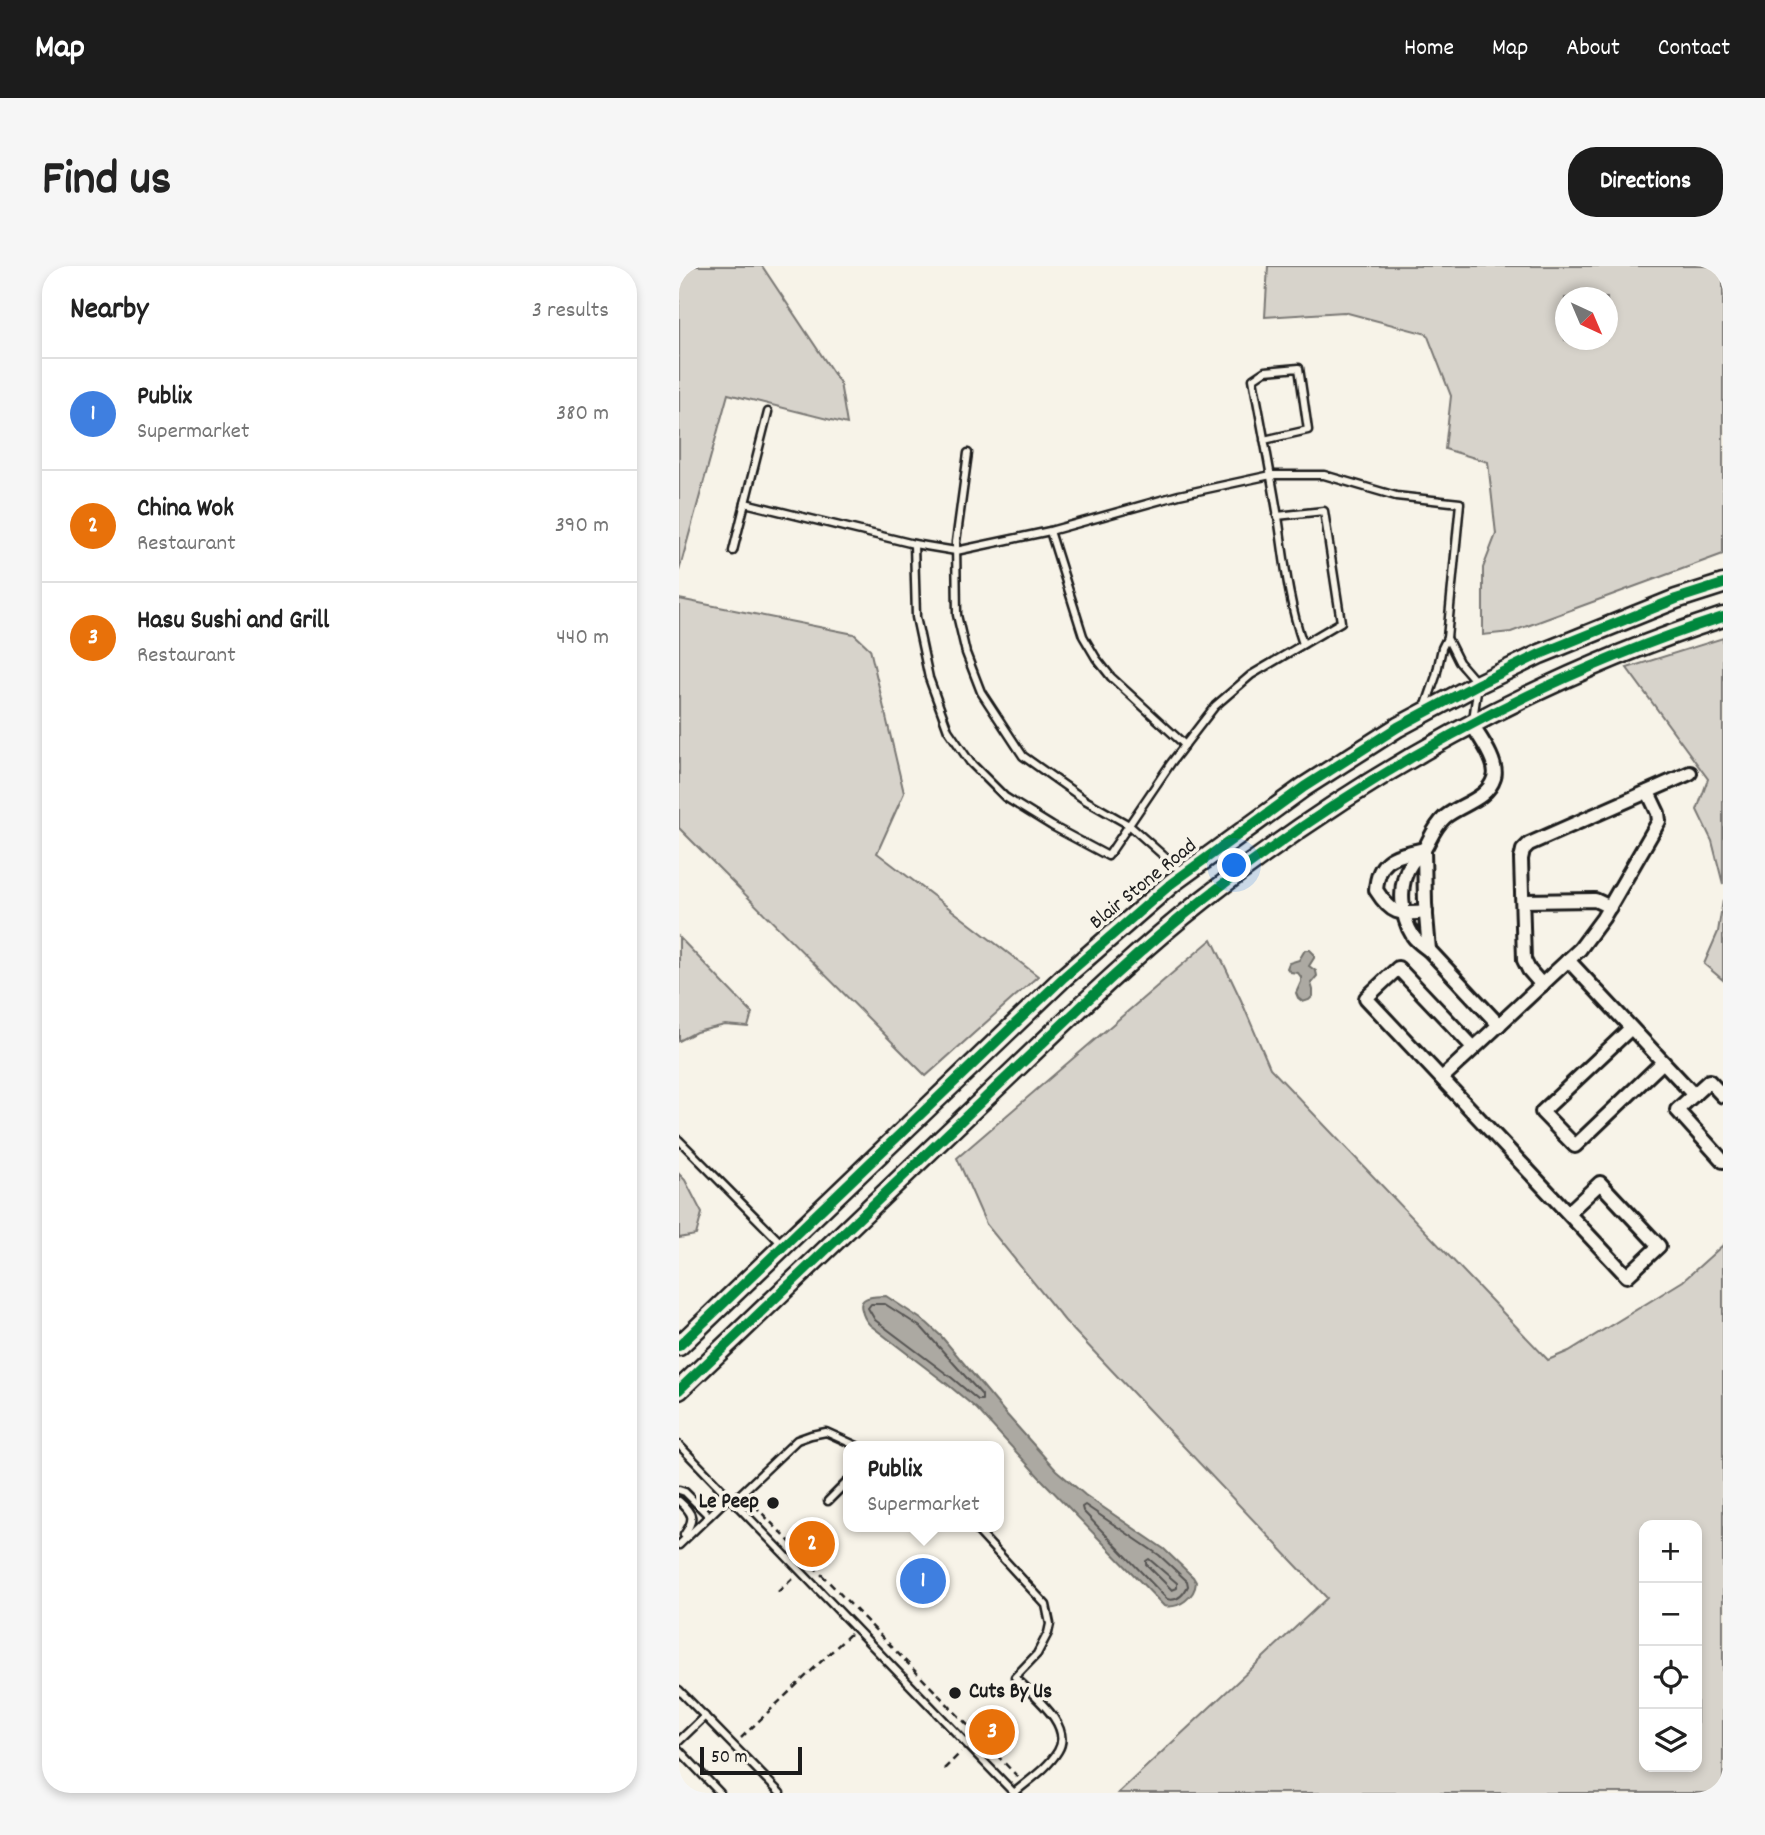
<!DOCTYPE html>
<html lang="en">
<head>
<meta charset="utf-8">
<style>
	:root { --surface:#fff; --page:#f6f6f6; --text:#222; --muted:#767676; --line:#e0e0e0; --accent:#1c1c1c }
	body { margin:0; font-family:Dekko,sans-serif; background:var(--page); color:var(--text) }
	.controls { position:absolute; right:21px; bottom:21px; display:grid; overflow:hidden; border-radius:14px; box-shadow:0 4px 10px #0003 }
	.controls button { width:63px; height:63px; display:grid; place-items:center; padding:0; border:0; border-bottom:2px solid var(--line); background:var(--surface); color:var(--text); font:35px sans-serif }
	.compass { position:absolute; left:876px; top:21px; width:63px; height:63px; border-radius:50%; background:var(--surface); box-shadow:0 4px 10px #0003; rotate:136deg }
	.scale { position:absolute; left:21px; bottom:18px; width:102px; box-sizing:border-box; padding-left:7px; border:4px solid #1c1c1c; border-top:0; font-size:19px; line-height:24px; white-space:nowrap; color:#1c1c1c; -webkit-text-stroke:5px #f7f3e8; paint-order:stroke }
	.you { position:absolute; left:556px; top:600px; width:24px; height:24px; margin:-18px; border:5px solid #fff; border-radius:50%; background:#1a73e8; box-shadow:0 0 0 10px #1a73e833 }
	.badge { display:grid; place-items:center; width:46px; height:46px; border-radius:50%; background:var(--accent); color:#fff; font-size:23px; font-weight:700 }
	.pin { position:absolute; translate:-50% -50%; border:4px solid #fff; box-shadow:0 2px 7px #0006 }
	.popup { position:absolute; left:164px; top:1175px; width:161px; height:91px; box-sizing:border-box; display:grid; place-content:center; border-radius:14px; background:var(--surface); filter:drop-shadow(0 2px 5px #0005); font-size:23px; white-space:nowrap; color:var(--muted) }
	.popup b { font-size:26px; color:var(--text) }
	.popup::after { content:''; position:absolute; left:50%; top:100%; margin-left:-14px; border:14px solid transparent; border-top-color:var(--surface) }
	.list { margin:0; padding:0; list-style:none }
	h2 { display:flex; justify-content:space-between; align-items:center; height:91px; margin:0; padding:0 28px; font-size:30px }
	h2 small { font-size:23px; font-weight:400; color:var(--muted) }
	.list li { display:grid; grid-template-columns:46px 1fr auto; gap:21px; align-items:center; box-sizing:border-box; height:112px; padding:0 28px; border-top:2px solid var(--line) }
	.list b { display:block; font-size:26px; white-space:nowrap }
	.list p { margin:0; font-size:23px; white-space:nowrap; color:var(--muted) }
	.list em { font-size:23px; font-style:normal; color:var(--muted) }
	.icon { flex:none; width:38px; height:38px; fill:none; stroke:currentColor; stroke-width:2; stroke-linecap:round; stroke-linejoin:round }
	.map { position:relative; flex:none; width:1044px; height:1527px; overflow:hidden; border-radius:28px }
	header { display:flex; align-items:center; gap:42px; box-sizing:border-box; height:98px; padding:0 35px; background:var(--accent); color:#fff }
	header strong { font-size:33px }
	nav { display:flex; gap:38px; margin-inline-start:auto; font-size:24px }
	.intro { display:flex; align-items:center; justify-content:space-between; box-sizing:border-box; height:168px; padding:0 42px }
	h1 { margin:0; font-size:49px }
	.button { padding:18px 32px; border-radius:28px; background:var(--accent); color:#fff; font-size:24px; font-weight:700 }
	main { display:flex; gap:42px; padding:0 42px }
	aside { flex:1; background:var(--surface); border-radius:28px; box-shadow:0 4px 10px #0003 }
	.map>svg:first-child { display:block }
	.green { fill:#d7d3cb; stroke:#7a7874; stroke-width:2; fill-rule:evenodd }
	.water { fill:#aca9a2; stroke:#72716c; stroke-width:2 }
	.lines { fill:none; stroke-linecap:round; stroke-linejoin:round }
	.shore { stroke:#565452; stroke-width:2 }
	.service-casing { stroke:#1c1c1c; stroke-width:11 }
	.minor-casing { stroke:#1c1c1c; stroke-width:18 }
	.secondary-casing { stroke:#1c1c1c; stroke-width:23 }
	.path { stroke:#1c1c1c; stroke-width:2.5; stroke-dasharray:7 5; stroke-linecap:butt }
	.service { stroke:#f7f3e8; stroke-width:6 }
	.minor { stroke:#f7f3e8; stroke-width:12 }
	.secondary { stroke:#f7f3e8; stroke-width:18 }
	.cycleway-casing { stroke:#f7f3e8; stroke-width:15 }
	.cycleway { stroke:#00873e; stroke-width:10 }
	.poi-dot { fill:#1c1c1c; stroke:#f7f3e8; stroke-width:2.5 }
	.labels { text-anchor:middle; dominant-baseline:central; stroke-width:7; stroke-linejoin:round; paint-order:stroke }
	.street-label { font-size:21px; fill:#1c1c1c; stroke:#f7f3e8 }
	.poi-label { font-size:21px; font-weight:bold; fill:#1c1c1c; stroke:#f7f3e8; text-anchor:end }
</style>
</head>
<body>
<header>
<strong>Map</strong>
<nav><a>Home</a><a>Map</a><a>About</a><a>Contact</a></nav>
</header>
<div class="intro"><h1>Find us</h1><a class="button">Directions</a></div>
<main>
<aside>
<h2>Nearby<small>3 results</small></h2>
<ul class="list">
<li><span class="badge" style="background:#3f7fe0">1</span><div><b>Publix</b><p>Supermarket</p></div><em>380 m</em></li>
<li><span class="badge" style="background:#e8710a">2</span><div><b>China Wok</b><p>Restaurant</p></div><em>390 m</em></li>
<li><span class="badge" style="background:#e8710a">3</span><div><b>Hasu Sushi and Grill</b><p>Restaurant</p></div><em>440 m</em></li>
</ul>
</aside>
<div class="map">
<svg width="1044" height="1527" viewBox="0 0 1044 1527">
	<rect width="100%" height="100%" fill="#f7f3e8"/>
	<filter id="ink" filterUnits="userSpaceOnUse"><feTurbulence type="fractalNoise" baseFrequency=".0143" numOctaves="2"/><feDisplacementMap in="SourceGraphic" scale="14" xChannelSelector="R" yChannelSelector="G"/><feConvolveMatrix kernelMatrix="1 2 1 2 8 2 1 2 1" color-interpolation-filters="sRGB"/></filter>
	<g filter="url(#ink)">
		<!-- green -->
		<g class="green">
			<polygon points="0,0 83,0 161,117 168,158 49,128 0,305"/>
			<path d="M589,0H1044V288L832,366L804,369V302L817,268L809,196L766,183L772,130L748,68L665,46L586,51ZM886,32H928V74H886Z"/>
			<polygon points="0,333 175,368 191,383 225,527 198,587 359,710 247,810 0,562"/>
			<polygon points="1044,372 1044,618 1033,575 1018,544 1029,513 948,402"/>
			<polygon points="1044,634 1044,714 1025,698 1039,666"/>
			<polygon points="0,671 73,747 69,761 46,759 17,766 0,775"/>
			<path d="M533,673L562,734L591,802L869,1094L890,1085L1004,1015L1044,979V1527H439L648,1332L386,1055L307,958L278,892ZM965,1259H1018V1501H965Z"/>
			<polygon points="0,908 6,914 23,947 17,969 0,972"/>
		</g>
		<!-- water -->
		<g class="water">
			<polygon points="626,684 631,684 635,688 635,692 630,700 637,705 638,710 632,717 634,724 634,730 630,734 624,736 619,732 617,727 622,716 622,711 619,707 611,706 608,702 610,697 620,694"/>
			<path d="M207,1030L248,1057L262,1070L328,1149L377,1204L406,1229L485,1283L514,1311L517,1316C516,1331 500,1343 485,1340L361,1212L298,1143L268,1118L191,1059C187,1055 184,1050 183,1044C178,1029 197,1031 207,1030Z"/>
		</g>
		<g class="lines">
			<!-- shore -->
			<g class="shore">
				<polygon points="192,1038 206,1038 243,1062 303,1129 303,1134 299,1134 273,1112 196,1054 189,1042"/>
				<path d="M406,1239L480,1289L508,1315L509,1320C505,1328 498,1336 488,1333L404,1245L403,1241Z"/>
				<polygon points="470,1293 498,1317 498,1322 493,1324 467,1298 467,1295"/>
			</g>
			<!-- service casing -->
			<g class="service-casing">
				<g id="service">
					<path d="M585,174L629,164L620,102L586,105L574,113C583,161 592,209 600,257C606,299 610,338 624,378"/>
					<polyline points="289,187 277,276 278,349 287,387 302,426 344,490 406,534 450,559 504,607"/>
					<polyline points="66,237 89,146"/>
					<polyline points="371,265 404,370 417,392 432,411 506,479"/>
					<polyline points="235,278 237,351 250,412 269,464 291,496 326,531 373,560 429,590 492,497 536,440 572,409 662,356 645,245 598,250"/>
					<polyline points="54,285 66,237 235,278 277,285 371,265 500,229 592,209 645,209 717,230 781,237 768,372 763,382 757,410 746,442"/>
					<polyline points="768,372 780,396 799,418 794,454"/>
					<polyline points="0,874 104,979"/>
					<path d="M0,1179L335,1527C350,1514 369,1502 379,1485C395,1459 352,1428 336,1411L358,1388L369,1367L371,1358L367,1339L295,1261"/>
					<polyline points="0,1224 6,1226 30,1250"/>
					<path d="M0,1235C15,1248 16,1253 5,1269"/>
					<polyline points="54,1235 118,1174 132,1169 147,1166 178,1180"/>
					<polyline points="149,1235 169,1215"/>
					<polyline points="0,1279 50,1231"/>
					<polyline points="0,1424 101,1527"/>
					<polyline points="0,1475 26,1450"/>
					<polyline points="0,1484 41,1527"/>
				</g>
			</g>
			<!-- minor casing -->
			<g class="minor-casing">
				<g id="minor">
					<path d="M745,583L746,638L750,684C745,680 738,676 734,670C722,651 718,618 732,598C736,592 742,588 746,582C752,571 756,560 766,551C782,538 808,534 815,512C820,497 801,472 793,459"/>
					<path d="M745,583C717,590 699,591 697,624C712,648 720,649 747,646"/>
					<polyline points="844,635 916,634 931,641"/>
					<polyline points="750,684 820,759"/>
					<polyline points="889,694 1015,829"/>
					<polyline points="863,719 850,704 845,694 842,593 844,584 850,578 1011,507"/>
					<polyline points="952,762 863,846 896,880 984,796"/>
					<polyline points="795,782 719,702 687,732 948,1010 980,980 921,917 889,947"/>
					<polyline points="763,812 901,683 924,652 980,555 979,547 969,526"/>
					<polyline points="1044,830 1030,815 998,844 1044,895"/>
				</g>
			</g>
			<!-- secondary casing -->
			<g class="secondary-casing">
				<g id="secondary">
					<polyline points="0,1080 385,711 493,617 625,521 719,461 799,418 861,388 997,333 1044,318"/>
					<path d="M0,1124C102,1027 204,930 305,833C377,765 447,694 525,633C680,511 856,412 1044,351"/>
				</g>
			</g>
			<!-- path -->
			<g class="path">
				<polyline points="77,1227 75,1232 77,1241 340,1512"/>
				<polyline points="99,1326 114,1312"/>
				<polyline points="62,1472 171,1368"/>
				<polyline points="265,1503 282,1486"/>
			</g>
			<!-- service -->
			<use href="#service" class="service"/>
			<!-- minor -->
			<use href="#minor" class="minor"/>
			<!-- secondary -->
			<use href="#secondary" class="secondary"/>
			<!-- cycleway casing -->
			<g class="cycleway-casing">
				<g id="cycleway">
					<polyline points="0,1080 385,711 493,617 625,521 719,461 799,418 861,388 997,333 1044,318"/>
					<path d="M0,1124C102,1027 204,930 305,833C377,765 447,694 525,633C680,511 856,412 1044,351"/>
				</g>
			</g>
			<!-- cycleway -->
			<use href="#cycleway" class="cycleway"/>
		</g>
	</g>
	<!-- markers -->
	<g class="poi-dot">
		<circle cx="94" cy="1237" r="7"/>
		<circle cx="276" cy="1427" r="7"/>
	</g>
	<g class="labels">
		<!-- street labels -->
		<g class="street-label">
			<text transform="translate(465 619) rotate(-39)">Blair Stone Road</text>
		</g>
		<!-- poi labels -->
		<g class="poi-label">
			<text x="80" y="1237">Le Peep</text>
			<text x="290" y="1427" text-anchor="start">Cuts By Us</text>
		</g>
	</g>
</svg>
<div class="controls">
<button>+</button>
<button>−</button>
<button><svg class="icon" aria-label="locate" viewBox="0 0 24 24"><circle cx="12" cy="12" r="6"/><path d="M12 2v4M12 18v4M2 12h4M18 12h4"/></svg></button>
<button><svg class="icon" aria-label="layers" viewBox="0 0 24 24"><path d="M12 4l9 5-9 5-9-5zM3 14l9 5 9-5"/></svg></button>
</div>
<svg class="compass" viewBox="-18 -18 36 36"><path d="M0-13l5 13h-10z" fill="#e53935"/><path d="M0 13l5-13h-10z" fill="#767676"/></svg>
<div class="scale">50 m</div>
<div class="you"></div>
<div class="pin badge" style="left:244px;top:1315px;background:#3f7fe0">1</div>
<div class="popup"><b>Publix</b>Supermarket</div>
<div class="pin badge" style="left:133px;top:1278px;background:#e8710a">2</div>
<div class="pin badge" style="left:313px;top:1466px;background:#e8710a">3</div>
</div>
</main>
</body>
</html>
